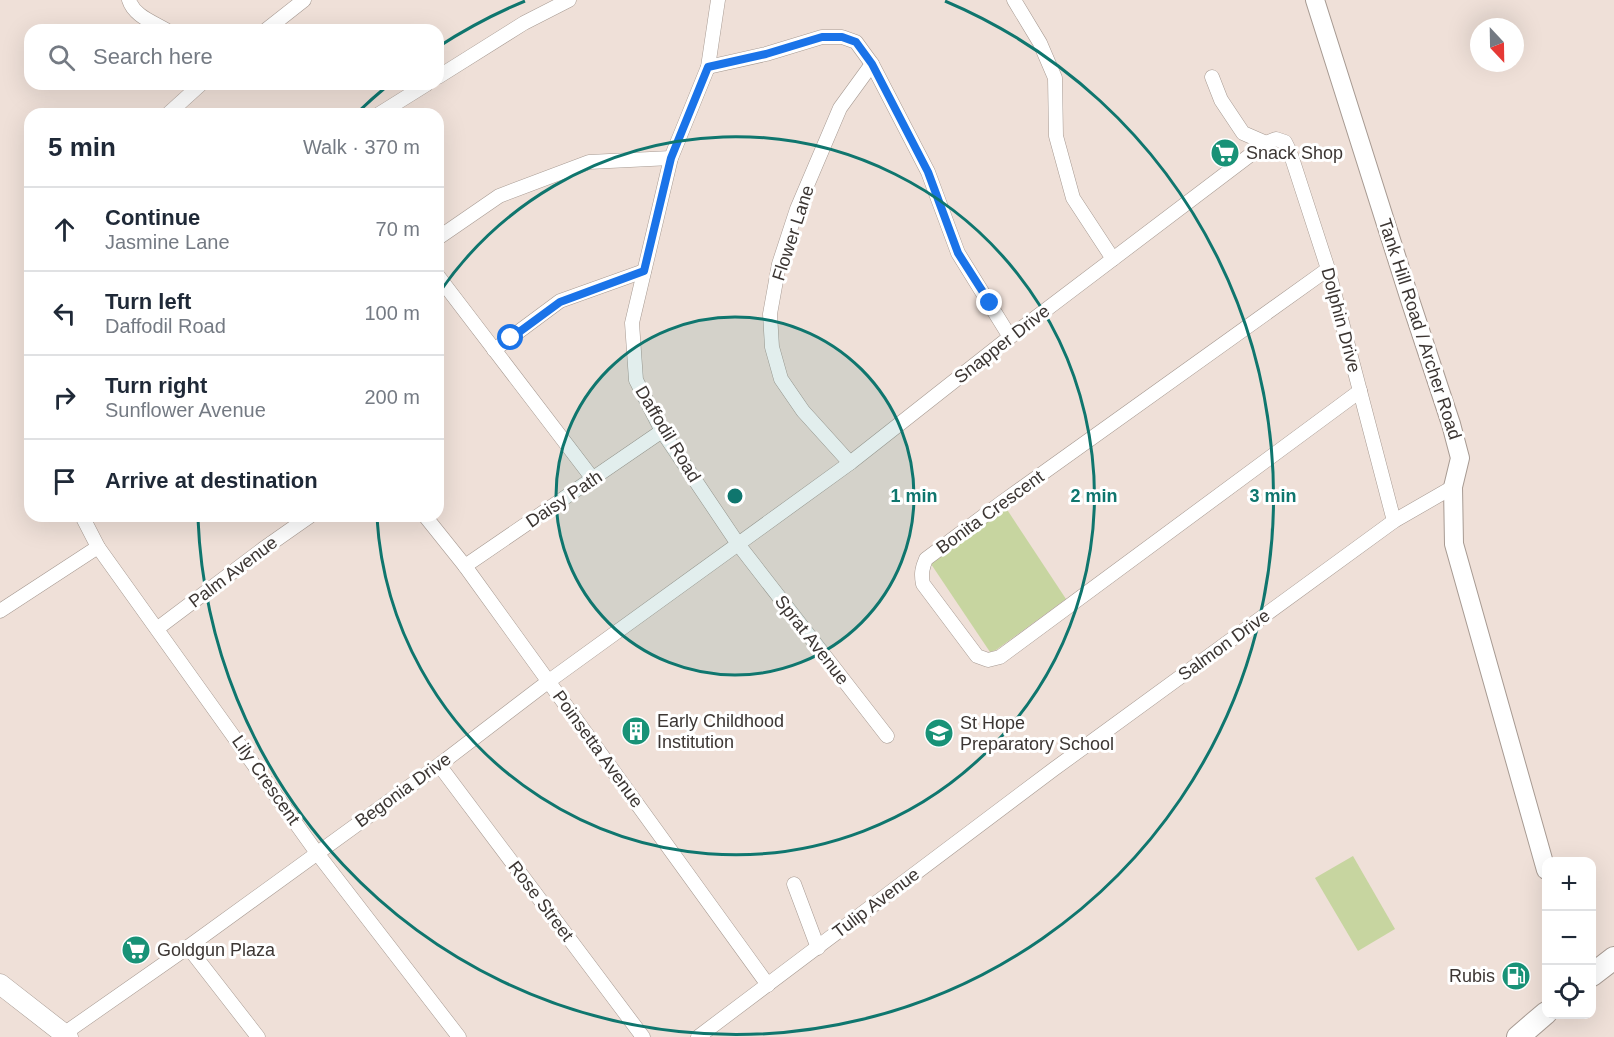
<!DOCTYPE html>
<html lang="en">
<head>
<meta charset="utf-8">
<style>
	:root { --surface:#fff; --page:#f6f6f7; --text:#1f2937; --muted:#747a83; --line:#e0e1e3 }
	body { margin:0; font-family:Arial,sans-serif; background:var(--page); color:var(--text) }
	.controls { position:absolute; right:18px; bottom:18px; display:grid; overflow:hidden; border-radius:12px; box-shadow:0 6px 24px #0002 }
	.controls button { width:54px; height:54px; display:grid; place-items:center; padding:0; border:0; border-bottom:2px solid var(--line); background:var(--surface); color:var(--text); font:30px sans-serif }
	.compass { position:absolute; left:1470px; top:18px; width:54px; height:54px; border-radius:50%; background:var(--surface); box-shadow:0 6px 24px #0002; rotate:158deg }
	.stop { position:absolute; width:18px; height:18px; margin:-14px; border:4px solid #1a73e8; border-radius:50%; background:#fff }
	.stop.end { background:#1a73e8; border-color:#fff; box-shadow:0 2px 6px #0008 }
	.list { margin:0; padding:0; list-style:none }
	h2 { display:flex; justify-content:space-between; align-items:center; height:78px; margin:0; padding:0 24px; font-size:26px }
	h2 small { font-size:20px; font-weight:400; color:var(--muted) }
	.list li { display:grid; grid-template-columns:39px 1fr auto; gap:18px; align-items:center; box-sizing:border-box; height:84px; padding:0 24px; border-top:2px solid var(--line) }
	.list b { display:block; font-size:22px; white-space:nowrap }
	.list p { margin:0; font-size:20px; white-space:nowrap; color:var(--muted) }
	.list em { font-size:20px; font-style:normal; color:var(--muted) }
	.icon { flex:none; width:33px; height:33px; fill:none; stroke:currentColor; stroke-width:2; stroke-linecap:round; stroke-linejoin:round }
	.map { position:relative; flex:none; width:1614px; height:1037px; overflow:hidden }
	.search { position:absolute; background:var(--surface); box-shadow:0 6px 24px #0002; left:24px; top:24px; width:420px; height:66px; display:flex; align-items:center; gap:15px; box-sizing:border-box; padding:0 21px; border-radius:18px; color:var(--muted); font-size:22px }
	.panel { position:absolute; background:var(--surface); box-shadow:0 6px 24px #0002; left:24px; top:108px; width:420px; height:414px; border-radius:18px }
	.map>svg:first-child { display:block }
	.green { fill:#c7d5a0 }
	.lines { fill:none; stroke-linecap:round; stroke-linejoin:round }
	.minor-casing { stroke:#a79a92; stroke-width:15 }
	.tertiary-casing { stroke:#a79a92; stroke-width:20 }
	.secondary-casing { stroke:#a79a92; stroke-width:21 }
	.primary-casing { stroke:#a79a92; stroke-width:24 }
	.minor { stroke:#fff; stroke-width:14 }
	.tertiary { stroke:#fff; stroke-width:18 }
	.secondary { stroke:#fff; stroke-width:20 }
	.primary { stroke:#fff; stroke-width:22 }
	.route { stroke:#1a73e8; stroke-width:8 }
	.ring { fill:none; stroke:#0f766e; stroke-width:3 }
	.labels { text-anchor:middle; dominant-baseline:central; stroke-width:6; stroke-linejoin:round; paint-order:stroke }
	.poi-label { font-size:18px; fill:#3c3633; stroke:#fff; text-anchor:start }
	.street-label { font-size:18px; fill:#3c3633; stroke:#fff }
	.centre { fill:#0f766e; stroke:#fff; stroke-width:3 }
	.ring-label { font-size:18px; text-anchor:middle; font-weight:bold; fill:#0f766e; stroke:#fff; stroke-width:6; stroke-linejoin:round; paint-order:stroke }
</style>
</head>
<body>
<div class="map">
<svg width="1614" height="1037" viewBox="0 0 1614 1037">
	<rect width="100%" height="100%" fill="#efe0d8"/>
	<!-- green -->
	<g class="green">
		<polygon points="1006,508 1066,599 996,650 990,652 931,564"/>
		<polygon points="1353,856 1395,929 1358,951 1315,878"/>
	</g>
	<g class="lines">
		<!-- minor casing -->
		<g class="minor-casing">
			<g id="minor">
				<path d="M129,0C134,16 153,22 166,30"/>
				<polyline points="718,0 708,67 671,158 632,323 636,380 662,431 738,544 887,736"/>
				<polyline points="1014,0 1040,43 1055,78 1056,136 1073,198 1113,259"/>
				<polyline points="266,30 304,0"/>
				<polyline points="708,67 766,54 822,37 842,37 856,42 872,64 928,172 958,253 1010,337"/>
				<polyline points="438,77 524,23 569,0"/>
				<polyline points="1212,77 1221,100 1243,133 1266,143"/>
				<polyline points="168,114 201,84"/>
				<polyline points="379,114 427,84"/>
				<polyline points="438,238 499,196 589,162 671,158"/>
				<path d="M1328,269L1001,503L926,559C922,568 921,574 923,584L977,656L988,660L1000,657L1360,391"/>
				<polyline points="438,276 593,479"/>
				<polyline points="494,350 560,301 644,271"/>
				<polyline points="850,463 803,411 781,379 772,347 770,314 779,264 797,209 840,108 872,64"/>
				<polyline points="82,516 98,547 317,853 459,1037"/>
				<polyline points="425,516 465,566 768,985"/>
				<polyline points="465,566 662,431"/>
				<polyline points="0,611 98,547"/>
				<polyline points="158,628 263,549 310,516"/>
				<polyline points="439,765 643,1037"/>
				<polyline points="794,884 818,948"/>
				<polyline points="188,947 258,1037"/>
				<polyline points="65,1033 188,947 439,765 549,681 850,463 1010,337 1266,143 1276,139 1285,142 1290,152 1328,269 1394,521"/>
				<polyline points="698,1037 1054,769 1394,521 1453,487"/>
			</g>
		</g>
		<!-- tertiary casing -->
		<g class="tertiary-casing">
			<polyline id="tertiary" points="1315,0 1411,303 1451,424 1460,458 1453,487 1454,544 1546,870"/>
		</g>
		<!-- secondary casing -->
		<g class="secondary-casing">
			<polyline id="secondary" points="0,984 68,1037"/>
		</g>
		<!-- primary casing -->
		<g class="primary-casing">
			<g id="primary">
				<polyline points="1592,975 1614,958"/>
				<polyline points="1518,1037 1546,1013"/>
			</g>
		</g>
		<!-- minor -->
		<use href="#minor" class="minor"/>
		<!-- tertiary -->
		<use href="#tertiary" class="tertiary"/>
		<!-- secondary -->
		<use href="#secondary" class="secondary"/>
		<!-- primary -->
		<use href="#primary" class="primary"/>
	</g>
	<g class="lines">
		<!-- route -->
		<polyline class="route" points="511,338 560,302 644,271 671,158 708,67 766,54 822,37 842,37 856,42 872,64 928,172 958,253 990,303"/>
	</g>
	<!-- distance rings -->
	<circle cx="735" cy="496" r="179" fill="#0f766e" fill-opacity=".12"/>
	<g class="ring">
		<circle cx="735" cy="496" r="179"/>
		<path d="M439 293A359 359 0 1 1 377 518"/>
		<path d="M358 112A538 538 0 0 1 386 87M438 47A538 538 0 0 1 525 1M945 1A538 538 0 1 1 198 519"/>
	</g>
	<!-- icons -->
	<defs>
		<g id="supermarket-disc" transform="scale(1.5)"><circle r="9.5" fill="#189277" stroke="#fff"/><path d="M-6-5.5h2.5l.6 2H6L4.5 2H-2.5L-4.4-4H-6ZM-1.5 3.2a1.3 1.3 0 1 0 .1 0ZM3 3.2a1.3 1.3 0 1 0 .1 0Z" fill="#fff"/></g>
		<g id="building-disc" transform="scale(1.5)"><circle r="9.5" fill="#189277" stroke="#fff"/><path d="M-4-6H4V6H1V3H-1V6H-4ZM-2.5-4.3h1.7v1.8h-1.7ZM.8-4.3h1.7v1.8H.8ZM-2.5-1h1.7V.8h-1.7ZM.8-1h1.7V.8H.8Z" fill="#fff"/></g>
		<g id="school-disc" transform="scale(1.5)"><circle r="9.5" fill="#189277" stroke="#fff"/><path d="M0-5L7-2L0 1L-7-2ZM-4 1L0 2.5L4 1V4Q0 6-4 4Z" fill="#fff"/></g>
		<g id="fuel-disc" transform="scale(1.5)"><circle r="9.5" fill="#189277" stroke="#fff"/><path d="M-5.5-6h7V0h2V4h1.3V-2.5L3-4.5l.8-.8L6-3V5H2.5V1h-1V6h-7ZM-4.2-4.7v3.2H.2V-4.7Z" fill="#fff"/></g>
	</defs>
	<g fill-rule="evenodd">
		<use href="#supermarket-disc" x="1225" y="153"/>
		<use href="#building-disc" x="636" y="731"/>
		<use href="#school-disc" x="939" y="733"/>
		<use href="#supermarket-disc" x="136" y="950"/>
		<use href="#fuel-disc" x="1516" y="976"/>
	</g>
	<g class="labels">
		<!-- poi labels -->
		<g class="poi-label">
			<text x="1246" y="153">Snack Shop</text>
			<text x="657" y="721">Early Childhood<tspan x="657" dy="21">Institution</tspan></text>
			<text x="960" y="723">St Hope<tspan x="960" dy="21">Preparatory School</tspan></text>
			<text x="157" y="950">Goldgun Plaza</text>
			<text x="1495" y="976" text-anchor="end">Rubis</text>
		</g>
		<!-- street labels -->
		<g class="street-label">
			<text transform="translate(793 233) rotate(-72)">Flower Lane</text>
			<text transform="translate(1341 320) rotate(75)">Dolphin Drive</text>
			<text transform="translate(1420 329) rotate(72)">Tank Hill Road / Archer Road</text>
			<text transform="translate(1002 344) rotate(-38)">Snapper Drive</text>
			<text transform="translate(668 434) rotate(59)">Daffodil Road</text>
			<text transform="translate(564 499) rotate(-34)">Daisy Path</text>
			<text transform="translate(990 512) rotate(-36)">Bonita Crescent</text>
			<text transform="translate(233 572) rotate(-37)">Palm Avenue</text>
			<text transform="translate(812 640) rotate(52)">Sprat Avenue</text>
			<text transform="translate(1224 645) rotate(-36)">Salmon Drive</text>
			<text transform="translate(598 749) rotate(54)">Poinsetta Avenue</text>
			<text transform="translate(266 780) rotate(55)">Lily Crescent</text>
			<text transform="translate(403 790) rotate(-36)">Begonia Drive</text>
			<text transform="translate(541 901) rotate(53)">Rose Street</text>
			<text transform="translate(876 903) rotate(-37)">Tulip Avenue</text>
		</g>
	</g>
	<circle cx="735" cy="496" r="9" class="centre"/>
	<g class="ring-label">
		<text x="914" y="502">1 min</text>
		<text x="1094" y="502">2 min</text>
		<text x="1273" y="502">3 min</text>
	</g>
</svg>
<div class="controls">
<button>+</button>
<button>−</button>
<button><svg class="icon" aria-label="locate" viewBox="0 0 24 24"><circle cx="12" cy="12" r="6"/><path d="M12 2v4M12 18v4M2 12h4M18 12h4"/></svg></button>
</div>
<svg class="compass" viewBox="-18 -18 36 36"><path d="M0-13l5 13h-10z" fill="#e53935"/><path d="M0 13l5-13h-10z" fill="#747a83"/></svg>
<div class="stop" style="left:511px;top:338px"></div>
<div class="stop end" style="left:990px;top:303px"></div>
<div class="search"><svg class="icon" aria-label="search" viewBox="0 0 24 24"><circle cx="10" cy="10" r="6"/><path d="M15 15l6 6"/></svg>Search here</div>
<section class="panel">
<h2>5 min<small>Walk · 370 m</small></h2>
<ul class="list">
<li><svg class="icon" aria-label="ahead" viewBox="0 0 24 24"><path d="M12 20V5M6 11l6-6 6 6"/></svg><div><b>Continue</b><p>Jasmine Lane</p></div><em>70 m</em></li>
<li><svg class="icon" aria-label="left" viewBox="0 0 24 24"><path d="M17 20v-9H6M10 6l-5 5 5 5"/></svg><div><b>Turn left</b><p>Daffodil Road</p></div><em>100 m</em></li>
<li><svg class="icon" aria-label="right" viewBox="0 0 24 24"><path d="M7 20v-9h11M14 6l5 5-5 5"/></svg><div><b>Turn right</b><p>Sunflower Avenue</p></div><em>200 m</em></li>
<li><svg class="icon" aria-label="arrive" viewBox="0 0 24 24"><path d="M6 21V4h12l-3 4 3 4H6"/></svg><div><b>Arrive at destination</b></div></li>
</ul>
</section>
</div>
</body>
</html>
